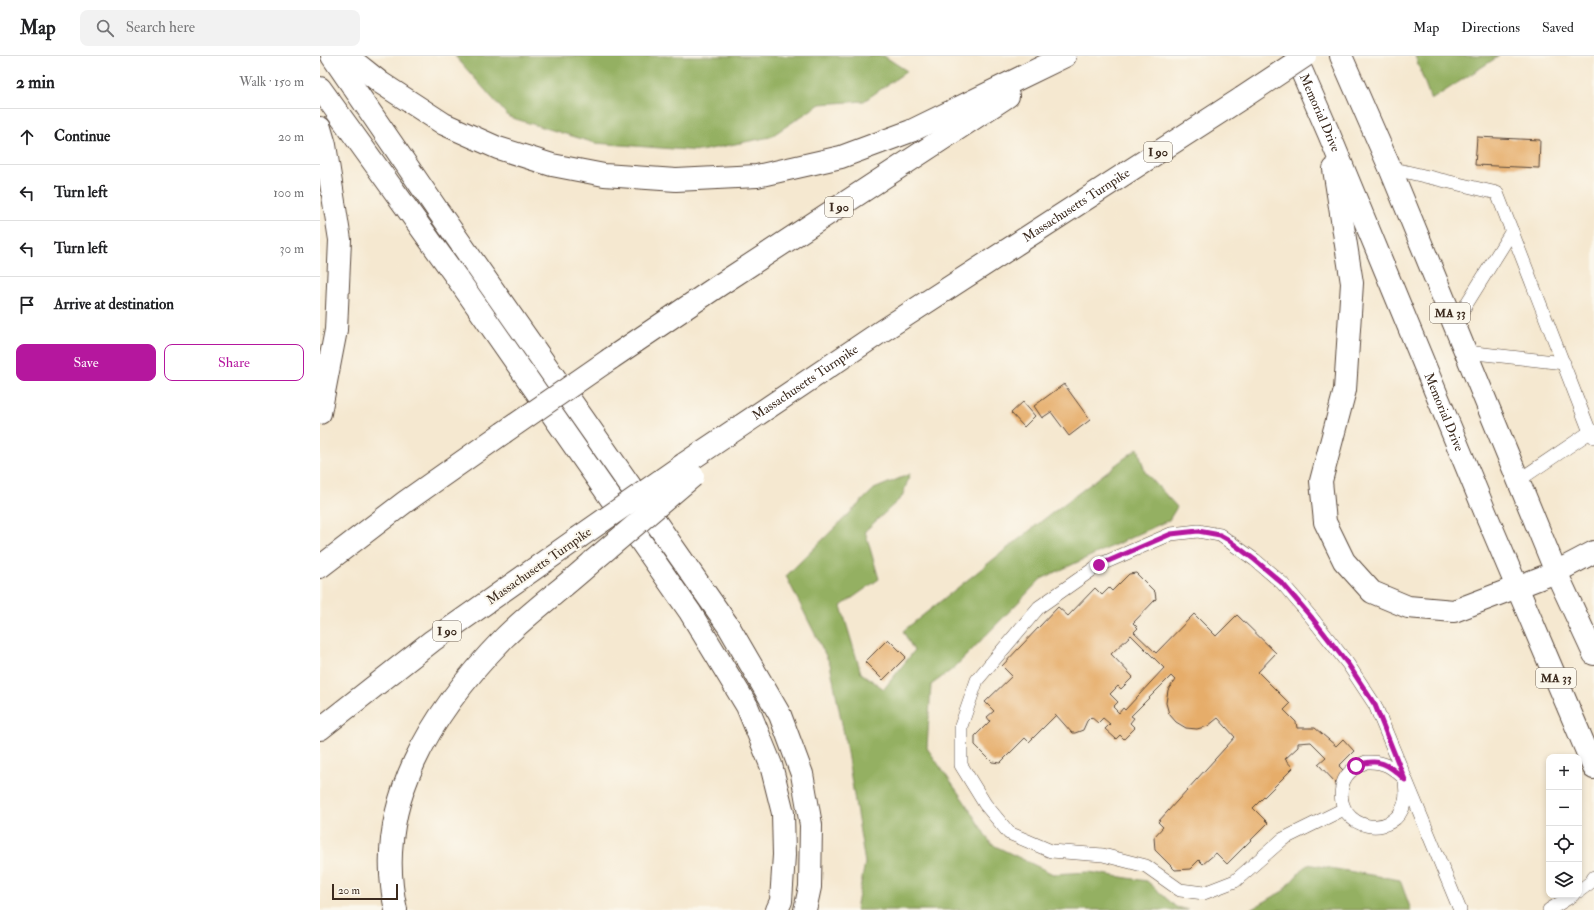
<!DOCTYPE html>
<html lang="en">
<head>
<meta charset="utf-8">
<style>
	:root { --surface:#fff; --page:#f2f2f2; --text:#202124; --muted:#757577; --line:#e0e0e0; --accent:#b5179e }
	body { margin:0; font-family:"IM FELL Double Pica",serif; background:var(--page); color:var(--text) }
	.controls { position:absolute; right:12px; bottom:12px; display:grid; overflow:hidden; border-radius:8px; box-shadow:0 2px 6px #0003 }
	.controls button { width:36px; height:36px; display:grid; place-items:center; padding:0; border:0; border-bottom:1px solid var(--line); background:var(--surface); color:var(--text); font:20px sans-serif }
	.scale { position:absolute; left:12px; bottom:10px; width:66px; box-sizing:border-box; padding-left:4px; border:2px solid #3b2a1e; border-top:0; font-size:11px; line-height:14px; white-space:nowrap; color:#3b2a1e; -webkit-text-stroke:3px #fbf7ec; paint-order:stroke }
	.stop { position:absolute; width:12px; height:12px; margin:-9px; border:3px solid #b5179e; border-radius:50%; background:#fff }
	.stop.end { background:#b5179e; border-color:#fff; box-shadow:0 1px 4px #0008 }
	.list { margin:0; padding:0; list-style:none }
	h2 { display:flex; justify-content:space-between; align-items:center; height:52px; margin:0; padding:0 16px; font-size:17px }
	h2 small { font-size:13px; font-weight:400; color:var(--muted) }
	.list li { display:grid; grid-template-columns:26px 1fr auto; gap:12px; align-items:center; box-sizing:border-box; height:56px; padding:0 16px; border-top:1px solid var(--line) }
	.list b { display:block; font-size:15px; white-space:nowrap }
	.list em { font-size:13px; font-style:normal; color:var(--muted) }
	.actions { display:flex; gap:8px; padding:12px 16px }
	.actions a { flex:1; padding:9px 0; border:1px solid var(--accent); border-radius:8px; text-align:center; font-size:14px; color:var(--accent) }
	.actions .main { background:var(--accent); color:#fff }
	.icon { flex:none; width:22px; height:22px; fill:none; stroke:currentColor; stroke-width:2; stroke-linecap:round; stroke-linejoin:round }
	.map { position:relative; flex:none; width:1274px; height:854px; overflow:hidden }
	header { display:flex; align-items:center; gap:24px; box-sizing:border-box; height:56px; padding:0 20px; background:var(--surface); border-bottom:1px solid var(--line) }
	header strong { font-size:19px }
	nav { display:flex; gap:22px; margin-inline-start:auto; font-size:14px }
	.search { width:280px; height:36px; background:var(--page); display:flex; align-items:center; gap:10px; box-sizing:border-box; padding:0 14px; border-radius:8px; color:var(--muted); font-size:15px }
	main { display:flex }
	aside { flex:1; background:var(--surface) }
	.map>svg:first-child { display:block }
	.forest { fill:#94b062; stroke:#686d40 }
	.building { fill:#e6ad6a; fill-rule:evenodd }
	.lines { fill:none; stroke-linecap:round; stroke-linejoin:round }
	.lane-casing { stroke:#574639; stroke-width:14 }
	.secondary-casing { stroke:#574639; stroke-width:24 }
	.primary-casing { stroke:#574639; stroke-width:24 }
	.highway-casing { stroke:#574639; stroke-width:24 }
	.lane { stroke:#fff; stroke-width:13 }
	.secondary { stroke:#fff; stroke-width:22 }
	.primary { stroke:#fff; stroke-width:22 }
	.highway { stroke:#fff; stroke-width:22 }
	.highway-bridge-casing { stroke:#574639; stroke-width:24; stroke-linecap:butt }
	.highway-bridge { stroke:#fff; stroke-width:22 }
	.route { stroke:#b5179e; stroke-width:5 }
	.labels { text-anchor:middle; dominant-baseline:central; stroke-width:4; stroke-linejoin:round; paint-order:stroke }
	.shield { fill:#fbf7ec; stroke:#75685c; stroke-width:1 }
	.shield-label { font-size:12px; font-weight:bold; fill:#3b2a1e }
	.street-label { font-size:13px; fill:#3b2a1e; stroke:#fbf7ec }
</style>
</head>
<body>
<header>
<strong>Map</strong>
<div class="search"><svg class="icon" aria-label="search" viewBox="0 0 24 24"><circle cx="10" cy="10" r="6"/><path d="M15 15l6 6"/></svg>Search here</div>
<nav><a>Map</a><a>Directions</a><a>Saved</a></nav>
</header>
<main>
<aside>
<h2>2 min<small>Walk · 150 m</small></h2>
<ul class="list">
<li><svg class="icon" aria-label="ahead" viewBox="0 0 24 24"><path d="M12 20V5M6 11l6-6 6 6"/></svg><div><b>Continue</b></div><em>20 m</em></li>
<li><svg class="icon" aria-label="left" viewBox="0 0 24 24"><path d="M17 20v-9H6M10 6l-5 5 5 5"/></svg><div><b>Turn left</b></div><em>100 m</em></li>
<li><svg class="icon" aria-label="left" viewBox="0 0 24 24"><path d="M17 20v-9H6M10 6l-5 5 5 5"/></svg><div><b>Turn left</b></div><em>30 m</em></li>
<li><svg class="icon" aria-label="arrive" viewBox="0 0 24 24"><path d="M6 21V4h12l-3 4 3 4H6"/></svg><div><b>Arrive at destination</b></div></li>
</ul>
<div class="actions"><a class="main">Save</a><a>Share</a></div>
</aside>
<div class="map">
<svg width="1274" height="854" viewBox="0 0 1274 854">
	<rect width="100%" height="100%" fill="#fbf7ec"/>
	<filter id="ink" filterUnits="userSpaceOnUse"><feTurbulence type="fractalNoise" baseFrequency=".025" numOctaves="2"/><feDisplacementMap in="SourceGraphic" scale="8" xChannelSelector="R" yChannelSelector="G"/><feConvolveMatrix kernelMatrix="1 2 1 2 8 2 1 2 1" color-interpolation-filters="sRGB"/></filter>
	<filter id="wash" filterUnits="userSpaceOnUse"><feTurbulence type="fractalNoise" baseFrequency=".012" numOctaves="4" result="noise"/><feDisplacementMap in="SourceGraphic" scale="16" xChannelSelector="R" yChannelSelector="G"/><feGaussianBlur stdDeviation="0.9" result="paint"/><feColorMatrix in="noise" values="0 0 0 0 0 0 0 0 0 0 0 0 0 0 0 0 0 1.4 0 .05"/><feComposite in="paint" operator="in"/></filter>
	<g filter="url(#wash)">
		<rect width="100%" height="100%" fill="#f5e8d0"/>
		<!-- forest -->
		<g class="forest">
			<polygon points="135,0 564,0 587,15 544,45 500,48 450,81 380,95 275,87 189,61"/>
			<polygon points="1095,0 1179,0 1111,44"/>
			<polygon points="818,392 825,416 857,451 849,464 721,523 634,612 611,629 607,692 644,745 671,788 733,818 769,816 827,825 856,851 868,854 536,854 545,807 524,678 510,608 466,520 554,433 590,418 582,441 545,475 559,523 521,550 541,617 564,633 594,595 583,575 723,464"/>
			<polygon points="987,808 1080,824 1091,854 930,854 963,835"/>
		</g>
		<g id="blocks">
			<!-- building -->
			<g class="building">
				<polygon points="1157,81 1220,84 1219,112 1155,109"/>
				<polygon points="744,328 770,364 749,380 731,356 722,362 714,350"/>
				<polygon points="703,346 715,360 704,371 691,357"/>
				<path d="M816,517L835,536L836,543L813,567L818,572L814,576L836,597L874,558L896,580L917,559L956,597L938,616L970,648L964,654L976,666L977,672H995L1016,690L1023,683L1034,695L1019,710L1026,717L1016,727L998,708L1006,701L991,686L978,687V691L965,703L973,712L933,752L948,767L907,808L896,797L883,808L879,804L870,813L855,814L835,794L834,781L843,771L838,766L915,681L898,662L888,670L877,673L866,672L856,666L849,658L846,647L848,634L855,624L851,620L811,660L814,662L810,667L815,672L804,683L800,679L796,683L785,673L790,668L783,662L778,667L771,661L767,665L763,674L755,677H752L736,659L709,686L705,682L680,707L672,706L655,689V680L670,665L667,661L674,655L665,646L692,620L682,610L738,551L748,560L775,532L782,539L789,532L792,535L809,518ZM811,579L844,612L805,654L803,652L799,657L793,651L798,646L790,638L798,630L801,633L813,621L791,598Z"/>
				<polygon points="568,583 586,601 563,624 545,606"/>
			</g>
		</g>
	</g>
	<g filter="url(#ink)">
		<use href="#blocks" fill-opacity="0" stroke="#574639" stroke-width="1"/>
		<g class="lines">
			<!-- lane casing -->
			<g class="lane-casing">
				<g id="lane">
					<polyline points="1070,112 1177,137 1270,376 1274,381"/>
					<polyline points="1134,268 1192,175"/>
					<polyline points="1146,296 1244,307"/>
					<polyline points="1199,424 1270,376 1274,375"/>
					<path d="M1046,706C1065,705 1072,711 1085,723C1085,730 1087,738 1085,745C1076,786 1014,774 1022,731C1024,718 1034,711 1046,706Z"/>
					<polyline points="1024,753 963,783 915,825 884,837 860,834 826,810 783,799 731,795 689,777 665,748 641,709 641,670 657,624 719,551 779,509 851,478 878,475 900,479 935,504 962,527 992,562 1028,608 1055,649 1140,854"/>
					<polyline points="1259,835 1271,826 1274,821"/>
					<polyline points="1229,854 1253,839"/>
				</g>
			</g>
			<!-- secondary casing -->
			<g class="secondary-casing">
				<polyline id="secondary" points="1197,531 1236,516 1274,496"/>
			</g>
			<!-- primary casing -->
			<g class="primary-casing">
				<g id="primary">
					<path id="s1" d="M975,0L1009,78L1166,458L1274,712"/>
					<polyline points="1021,0 1070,112 1236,516 1274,598"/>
					<polyline points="1014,113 1032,227 1025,334 1001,425 1005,466 1024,505 1052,536 1088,551 1134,555 1197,531"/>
				</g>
			</g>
			<!-- highway casing -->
			<g class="highway-casing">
				<g id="highway">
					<polyline points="12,0 116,152 409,571 460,659 482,718 491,769 490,831 485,854"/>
					<polyline points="27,0 61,27 124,68 178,92 232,109 284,119 356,124 437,120 521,101 591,75 745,0"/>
					<polyline points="0,32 142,229 370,556 427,650 451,709 463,757 464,799 461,845 457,854"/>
					<polyline points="0,72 5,89 20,184 16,274 0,357"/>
					<polyline points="290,303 398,230 688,40"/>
					<path id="s2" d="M364,408L562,275L922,42"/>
					<polyline points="0,511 85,446 183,377"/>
					<polyline points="0,673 112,585 258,482"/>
					<path d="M76,854C52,748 113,655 184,582C212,554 245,531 273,505"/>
				</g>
			</g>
			<!-- lane -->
			<use href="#lane" class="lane"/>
			<!-- secondary -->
			<use href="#secondary" class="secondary"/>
			<!-- primary -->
			<use href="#primary" class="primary"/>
			<!-- highway -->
			<use href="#highway" class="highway"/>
			<!-- highway-bridge casing -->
			<g class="highway-bridge-casing">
				<g id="highway-bridge">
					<polyline points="922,42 985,0"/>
					<polyline points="183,377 290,303"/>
					<polyline points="258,482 364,408"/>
					<polyline points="273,505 373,420"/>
				</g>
			</g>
			<!-- highway-bridge -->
			<use href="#highway-bridge" class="highway-bridge"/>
		</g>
	</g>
	<g class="lines" filter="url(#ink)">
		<!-- route -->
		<path class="route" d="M779,509L851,478L878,475L900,479L907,483L935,504L962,527L992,562L1028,608L1055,649L1085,724C1069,708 1058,701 1036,710"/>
	</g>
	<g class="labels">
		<!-- shield labels -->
		<g class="shield">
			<rect x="824" y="86" width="28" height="20" rx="3"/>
			<rect x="505" y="141" width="28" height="20" rx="3"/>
			<rect x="1110" y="247" width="40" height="20" rx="3"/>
			<rect x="113" y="565" width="28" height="20" rx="3"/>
			<rect x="1216" y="612" width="40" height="20" rx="3"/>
		</g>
		<g class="shield-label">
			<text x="838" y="96">I 90</text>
			<text x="519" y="151">I 90</text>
			<text x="1130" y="257">MA 33</text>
			<text x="127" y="575">I 90</text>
			<text x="1236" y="622">MA 33</text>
		</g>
		<!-- street labels -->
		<g class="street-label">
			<text stroke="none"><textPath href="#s1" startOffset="62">Memorial Drive</textPath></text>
			<text stroke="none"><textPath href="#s2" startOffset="470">Massachusetts Turnpike</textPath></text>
			<text stroke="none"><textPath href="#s2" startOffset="146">Massachusetts Turnpike</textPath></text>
			<text stroke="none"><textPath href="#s1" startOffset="386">Memorial Drive</textPath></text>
			<text transform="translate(219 510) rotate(-35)">Massachusetts Turnpike</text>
		</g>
	</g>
</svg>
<div class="controls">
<button>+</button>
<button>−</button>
<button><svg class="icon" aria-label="locate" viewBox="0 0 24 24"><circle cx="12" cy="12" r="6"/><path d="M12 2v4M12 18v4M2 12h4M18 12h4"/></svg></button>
<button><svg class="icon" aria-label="layers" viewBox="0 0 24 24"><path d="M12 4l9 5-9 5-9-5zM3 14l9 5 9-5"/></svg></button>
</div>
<div class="scale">20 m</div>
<div class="stop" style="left:1036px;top:710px"></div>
<div class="stop end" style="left:779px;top:509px"></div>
</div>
</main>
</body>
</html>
